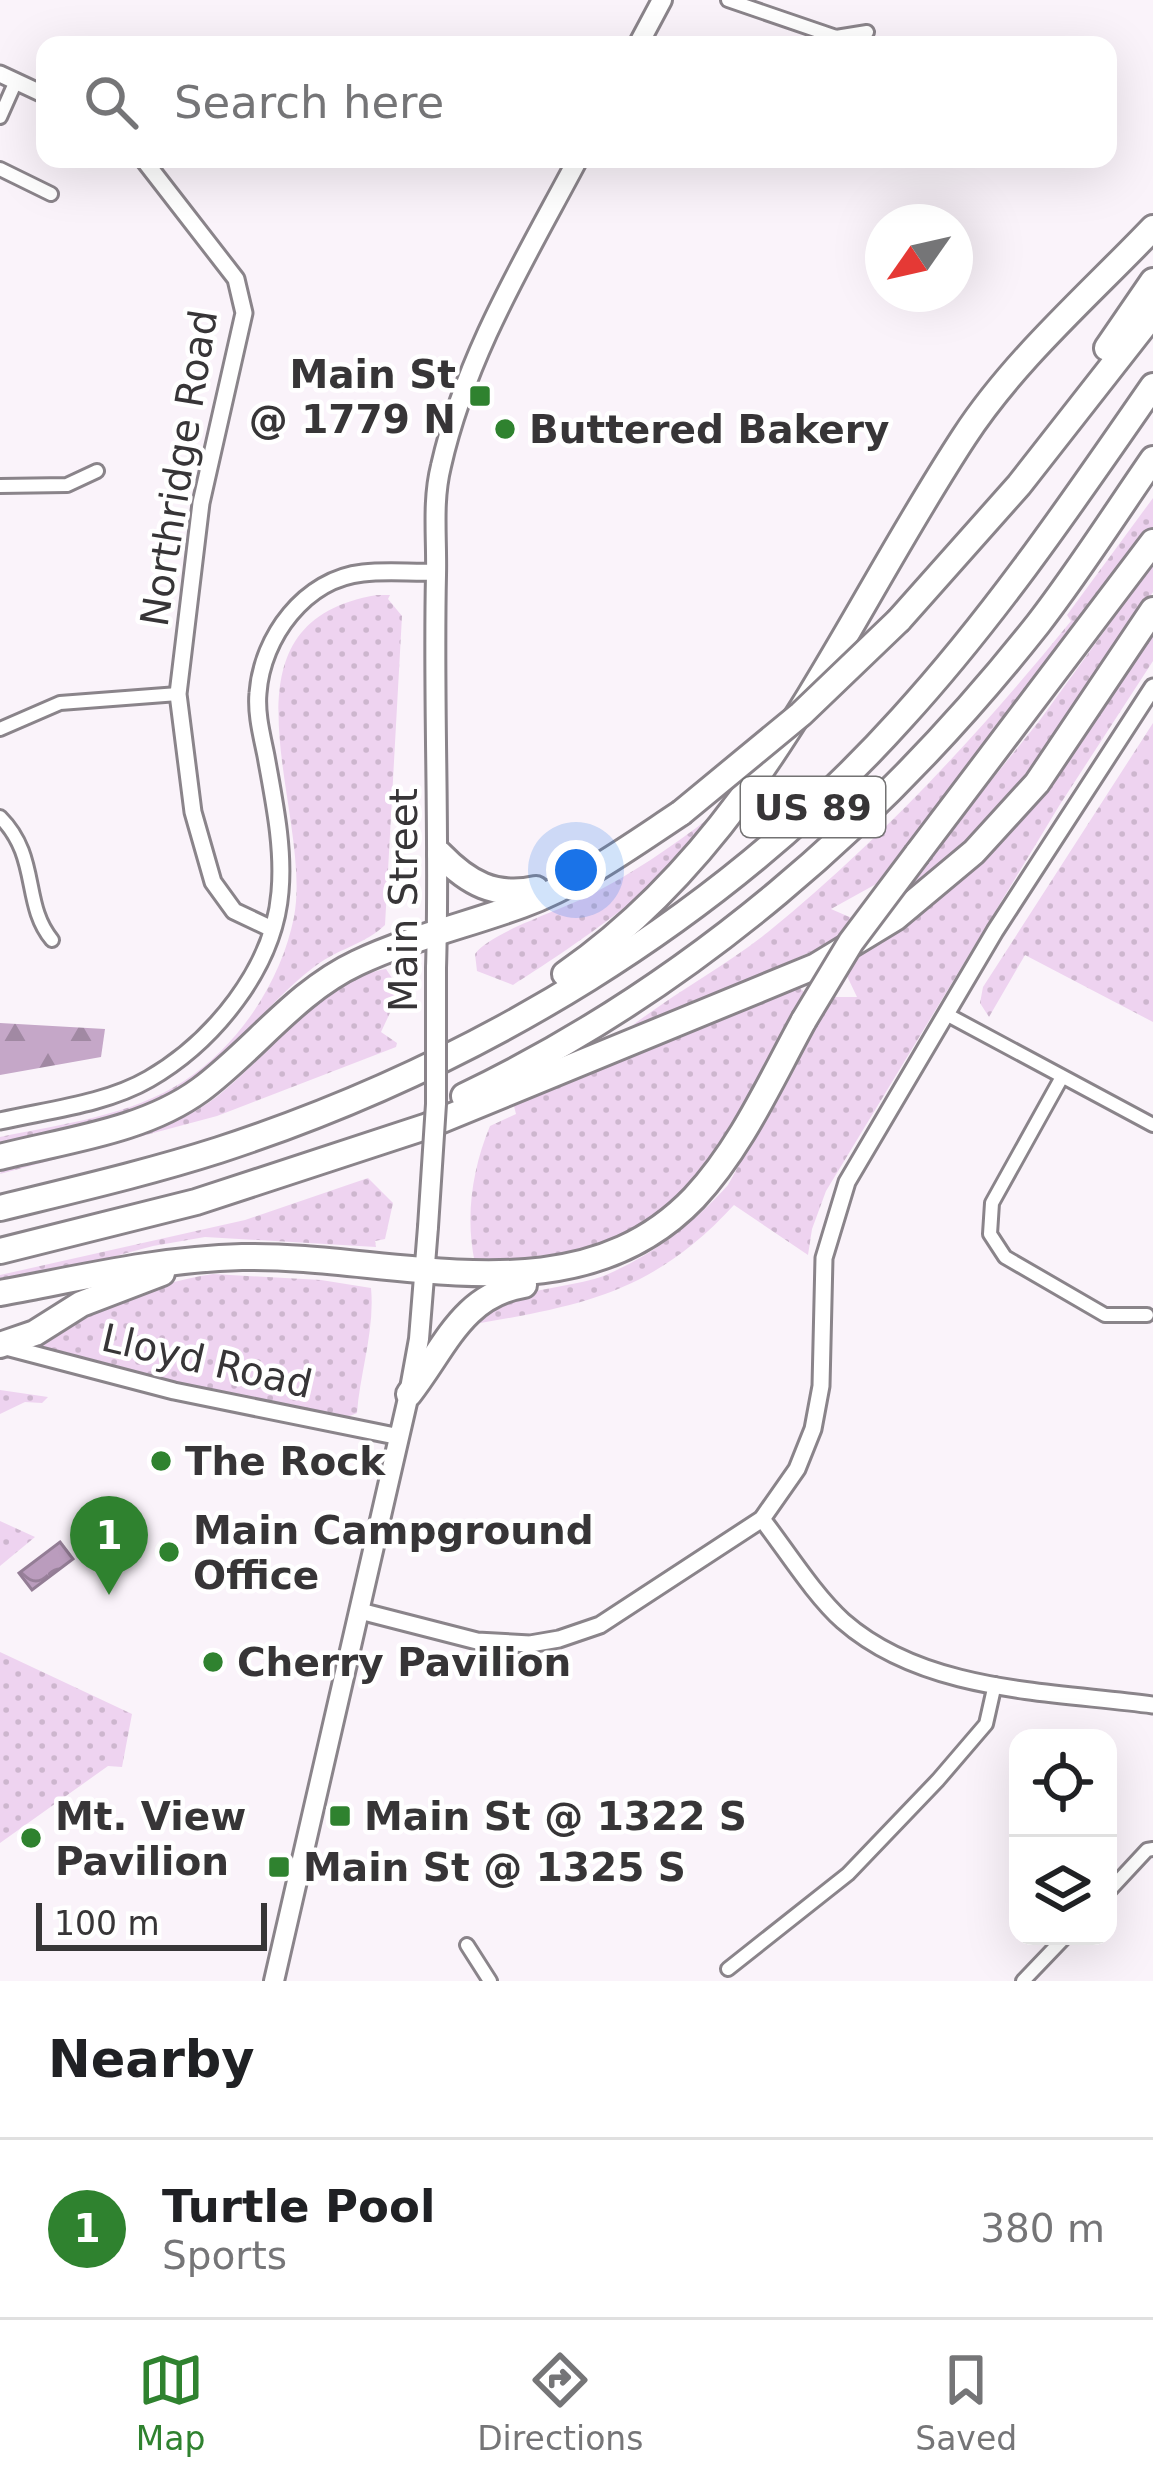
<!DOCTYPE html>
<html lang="en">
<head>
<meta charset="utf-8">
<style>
	:root { --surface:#fff; --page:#f2f2f2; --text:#202124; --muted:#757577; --line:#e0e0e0; --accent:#2f822f }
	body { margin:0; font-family:"DejaVu Sans",sans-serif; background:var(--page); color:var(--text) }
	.controls { position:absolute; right:36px; bottom:36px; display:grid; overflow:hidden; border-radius:24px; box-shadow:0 12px 48px #0002 }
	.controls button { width:108px; height:108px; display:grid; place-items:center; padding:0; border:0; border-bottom:3px solid var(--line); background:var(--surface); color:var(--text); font:60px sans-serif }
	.compass { position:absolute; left:865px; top:204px; width:108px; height:108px; border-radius:50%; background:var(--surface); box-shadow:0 12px 48px #0002; rotate:236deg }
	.scale { position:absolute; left:36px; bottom:30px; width:231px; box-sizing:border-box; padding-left:12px; border:6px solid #373537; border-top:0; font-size:33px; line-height:42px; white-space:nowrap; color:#373537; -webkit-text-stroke:9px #fff; paint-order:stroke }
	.you { position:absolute; left:576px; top:870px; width:42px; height:42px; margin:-30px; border:9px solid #fff; border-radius:50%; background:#1a73e8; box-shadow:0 0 0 18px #1a73e833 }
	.badge { display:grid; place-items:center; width:78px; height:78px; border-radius:50%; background:var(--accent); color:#fff; font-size:39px; font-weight:700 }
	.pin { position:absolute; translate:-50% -99px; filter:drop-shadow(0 3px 6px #0008) }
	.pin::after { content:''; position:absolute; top:63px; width:42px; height:36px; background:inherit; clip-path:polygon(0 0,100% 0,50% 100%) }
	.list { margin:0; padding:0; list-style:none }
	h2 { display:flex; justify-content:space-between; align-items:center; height:156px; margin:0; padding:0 48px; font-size:51px }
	h2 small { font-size:39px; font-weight:400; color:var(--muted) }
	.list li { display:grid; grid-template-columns:78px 1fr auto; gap:36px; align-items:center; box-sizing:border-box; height:180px; padding:0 48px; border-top:3px solid var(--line) }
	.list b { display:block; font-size:45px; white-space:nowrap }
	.list p { margin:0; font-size:39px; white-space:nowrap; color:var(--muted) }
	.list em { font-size:39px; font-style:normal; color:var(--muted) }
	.icon { flex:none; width:66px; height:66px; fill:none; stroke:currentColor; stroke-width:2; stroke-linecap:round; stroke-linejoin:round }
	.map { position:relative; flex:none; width:1153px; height:1981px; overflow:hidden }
	.search { position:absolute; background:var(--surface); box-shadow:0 12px 48px #0002; left:36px; right:36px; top:36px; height:132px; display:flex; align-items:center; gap:30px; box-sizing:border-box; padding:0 42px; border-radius:24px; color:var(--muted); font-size:45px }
	.sheet { height:336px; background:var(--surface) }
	nav { display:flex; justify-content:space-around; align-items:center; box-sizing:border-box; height:168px; border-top:3px solid var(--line); background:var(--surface); font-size:33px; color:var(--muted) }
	nav a { display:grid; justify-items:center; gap:6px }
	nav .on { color:var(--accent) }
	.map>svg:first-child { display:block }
	.grass { fill:url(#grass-dots) }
	.forest { fill:url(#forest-firs) }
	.water { fill:url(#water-waves); stroke:#937d95; stroke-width:3 }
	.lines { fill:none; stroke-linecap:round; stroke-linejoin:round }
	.minor-casing { stroke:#8a848a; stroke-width:18 }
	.tertiary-casing { stroke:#8a848a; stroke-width:21 }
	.secondary-casing { stroke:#8a848a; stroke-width:24 }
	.motorway-casing { stroke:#8a848a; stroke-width:30 }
	.minor { stroke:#fff; stroke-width:12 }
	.tertiary { stroke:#fff; stroke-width:15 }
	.secondary { stroke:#fff; stroke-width:18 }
	.motorway { stroke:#fff; stroke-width:24 }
	.secondary-bridge-casing { stroke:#8a848a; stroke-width:24; stroke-linecap:butt }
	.motorway-bridge-casing { stroke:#8a848a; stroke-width:30; stroke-linecap:butt }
	.secondary-bridge { stroke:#fff; stroke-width:18 }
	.motorway-bridge { stroke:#fff; stroke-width:24 }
	.poi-dot { fill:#2f822f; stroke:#fff; stroke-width:4.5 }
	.labels { text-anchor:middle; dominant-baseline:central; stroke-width:9; stroke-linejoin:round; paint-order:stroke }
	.shield { fill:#fff; stroke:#737273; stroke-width:3 }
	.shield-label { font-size:36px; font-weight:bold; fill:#373537 }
	.poi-label { font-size:39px; font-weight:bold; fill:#373537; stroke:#fff; text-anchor:start }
	.street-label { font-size:39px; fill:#373537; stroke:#fff }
</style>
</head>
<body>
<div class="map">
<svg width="1153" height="1981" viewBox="0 0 1153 1981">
	<defs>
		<pattern id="grass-dots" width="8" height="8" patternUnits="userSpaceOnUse" patternTransform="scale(3)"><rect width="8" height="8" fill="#eed3f0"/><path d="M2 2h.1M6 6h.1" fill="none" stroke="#cdb6ce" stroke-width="1.8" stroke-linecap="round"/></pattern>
		<pattern id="forest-firs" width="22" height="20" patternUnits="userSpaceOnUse" patternTransform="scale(3)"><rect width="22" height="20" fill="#c5a7c8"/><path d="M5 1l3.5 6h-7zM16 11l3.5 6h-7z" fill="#a189a3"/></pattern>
		<pattern id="water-waves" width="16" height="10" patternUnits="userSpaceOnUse" patternTransform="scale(3)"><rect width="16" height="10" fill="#ba9cbd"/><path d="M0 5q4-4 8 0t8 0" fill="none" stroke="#98809a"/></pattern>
	</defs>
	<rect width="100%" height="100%" fill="#faf3fa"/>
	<!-- grass -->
	<g class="grass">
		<path d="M1153,498V527L1143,542L1003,731L878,883L831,909L854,919L842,938L617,1038C664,998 720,970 768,932C882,839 978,735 1071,621L1067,615Z"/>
		<polygon points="1153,564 1153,592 1030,773 949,858 905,893 902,891 1040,720"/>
		<path d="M377,595H390L388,599L402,616L385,925C366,943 342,948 321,962C283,988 254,1027 221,1058C160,1114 77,1126 0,1145V1137C62,1124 130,1116 184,1081C239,1045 281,982 294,917C314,811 206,623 377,595Z"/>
		<path d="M1153,634V661L1059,806L826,1191L812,1229L808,1255L734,1205C655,1291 586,1305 475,1324C501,1286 566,1291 606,1275C653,1255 694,1223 728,1185L831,997H857L846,974L861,955L953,888L1029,812L1079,747Z"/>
		<polygon points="1153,723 1153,1022 1025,955 989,1017 980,1003 983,987"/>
		<path d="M708,819C689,871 563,953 513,985L477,971L475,954C490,932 562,910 590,895C632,874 671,847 708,819Z"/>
		<path d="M386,969L398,987L396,1000L381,1032L397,1043L396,1047L217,1116L0,1174L2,1169C71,1153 152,1143 211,1101C263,1063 321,980 386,969Z"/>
		<path d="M799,987L805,993C751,1104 691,1231 558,1259C532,1264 502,1262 475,1263C465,1218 472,1169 490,1126L516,1114L514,1106L548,1089Z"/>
		<polygon points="368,1178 393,1203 385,1239 375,1241 376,1247 205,1237 153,1246 0,1287 0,1275 245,1220"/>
		<path d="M213,1274L321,1280L371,1288C375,1330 360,1372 357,1413L345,1418L196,1389L40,1346C95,1309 147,1284 213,1274Z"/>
		<polygon points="0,1390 48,1397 42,1403 25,1402 0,1414"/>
		<polygon points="0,1521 35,1537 0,1566"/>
		<polygon points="0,1652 132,1714 122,1767 108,1766 0,1843"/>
	</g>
	<!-- forest -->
	<polygon class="forest" points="0,1023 105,1029 101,1057 0,1075"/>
	<!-- water -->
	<polygon class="water" points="60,1542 73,1559 32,1590 19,1573"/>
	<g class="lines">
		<!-- minor casing -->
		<g class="minor-casing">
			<g id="minor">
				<polyline points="728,0 836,37 867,32"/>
				<polyline points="0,117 16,81"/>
				<polyline points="0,169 51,194"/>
				<polyline points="0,486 67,485 97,471"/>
				<polyline points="0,729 60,703 178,694"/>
				<path d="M0,817C40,857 22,904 52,940"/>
				<polyline points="946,1014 1153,1125"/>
				<polyline points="1062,1077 992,1203 990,1234 1005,1257 1105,1315 1147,1315"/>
				<polyline points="1108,1892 1147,1850 1153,1849"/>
				<polyline points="467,1945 490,1981"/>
				<polyline points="728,1969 848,1874 938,1780 986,1724 995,1684"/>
				<polyline points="1023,1981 1066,1936"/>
			</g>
		</g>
		<!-- tertiary casing -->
		<g class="tertiary-casing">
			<g id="tertiary">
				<polyline points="0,74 45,95"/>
				<polyline points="143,159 236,279 244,313 201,503 178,694 193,812 213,882 234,911 272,929"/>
				<path d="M0,1121C48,1110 106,1104 149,1079C213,1042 274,968 280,892C284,847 274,801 266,756C262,736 256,714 258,693C262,637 305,579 363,573C387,570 412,573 436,572"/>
				<polyline points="6,1347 174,1391 400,1437"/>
				<path d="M762,1519C786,1550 814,1595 843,1621C925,1693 1050,1691 1153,1705"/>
				<polyline points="360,1611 477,1641 530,1644 559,1639 600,1625 762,1519 797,1469 813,1429 821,1386 824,1258 847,1182 995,931 1153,687"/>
			</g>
		</g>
		<!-- secondary casing -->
		<g class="secondary-casing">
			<g id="secondary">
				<polyline points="638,45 662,0"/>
				<path d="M436,968C440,837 433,706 436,575C437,539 432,502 441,466C466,355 525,259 578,159"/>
				<polyline points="274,1981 409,1394 419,1339 428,1227"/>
			</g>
		</g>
		<!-- motorway casing -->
		<g class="motorway-casing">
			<g id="motorway">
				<polyline points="1107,348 1153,281"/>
				<polyline points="899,620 1019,485 1153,314"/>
				<path d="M440,854C468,883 495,898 536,889"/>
				<polyline points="917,854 1153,542"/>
				<path d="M565,974C759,839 839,628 964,437C1014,360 1089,295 1153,228"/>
				<path d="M464,1096C690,988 884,819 1038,624C1079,571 1115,514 1153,459"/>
				<path d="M0,1157C66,1140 144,1131 200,1090C254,1050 295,992 357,963C410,938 467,925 522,905C579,884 631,846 681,813"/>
				<path d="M0,1208C73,1190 147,1173 219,1150C476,1066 720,920 902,718C996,615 1074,500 1153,386"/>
				<polyline points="0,1251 196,1202 425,1127 816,966 895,918 974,852 1037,783 1153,610"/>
				<path d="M0,1293C81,1278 160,1259 242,1257C393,1254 574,1323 694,1198C741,1148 771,1080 804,1020"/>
				<polyline points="0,1345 35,1333 81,1304 162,1273"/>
				<path d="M409,1394C445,1348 462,1295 524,1285"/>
			</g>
		</g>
		<!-- minor -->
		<use href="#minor" class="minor"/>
		<!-- tertiary -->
		<use href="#tertiary" class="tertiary"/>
		<!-- secondary -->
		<use href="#secondary" class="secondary"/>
		<!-- motorway -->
		<use href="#motorway" class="motorway"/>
		<!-- secondary-bridge casing -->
		<g class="secondary-bridge-casing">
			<polyline id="secondary-bridge" points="428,1227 436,1104 436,968"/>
		</g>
		<!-- motorway-bridge casing -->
		<g class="motorway-bridge-casing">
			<g id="motorway-bridge">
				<polyline points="681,813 801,714 899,620"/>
				<polyline points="804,1020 851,942 917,854"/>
			</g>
		</g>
		<!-- secondary-bridge -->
		<use href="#secondary-bridge" class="secondary-bridge"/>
		<!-- motorway-bridge -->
		<use href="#motorway-bridge" class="motorway-bridge"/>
	</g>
	<!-- markers -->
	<g class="poi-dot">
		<rect x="468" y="384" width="24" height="24" rx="6"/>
		<circle cx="505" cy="429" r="12"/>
		<circle cx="161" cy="1461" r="12"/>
		<circle cx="169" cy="1552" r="12"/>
		<circle cx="213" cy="1662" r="12"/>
		<rect x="328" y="1804" width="24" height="24" rx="6"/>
		<circle cx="31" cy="1838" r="12"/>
		<rect x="267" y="1855" width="24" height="24" rx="6"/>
	</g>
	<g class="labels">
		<!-- shield labels -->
		<rect class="shield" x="741" y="777" width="144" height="60" rx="9"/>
		<g class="shield-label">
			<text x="813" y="807">US 89</text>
		</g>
		<!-- poi labels -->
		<g class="poi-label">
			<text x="456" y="374" text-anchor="end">Main St<tspan x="456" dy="45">@ 1779 N</tspan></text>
			<text x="529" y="429">Buttered Bakery</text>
			<text x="185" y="1461">The Rock</text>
			<text x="193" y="1530">Main Campground<tspan x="193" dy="45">Office</tspan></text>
			<text x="237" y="1662">Cherry Pavilion</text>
			<text x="55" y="1816">Mt. View<tspan x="55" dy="45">Pavilion</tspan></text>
			<text x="364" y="1816">Main St @ 1322 S</text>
			<text x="303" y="1867">Main St @ 1325 S</text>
		</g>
		<!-- street labels -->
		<g class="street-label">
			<text transform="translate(179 468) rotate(-81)">Northridge Road</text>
			<text transform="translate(403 900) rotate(-90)">Main Street</text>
			<text transform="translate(207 1361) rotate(13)">Lloyd Road</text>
		</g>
	</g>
</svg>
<div class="controls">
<button><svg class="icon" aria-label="locate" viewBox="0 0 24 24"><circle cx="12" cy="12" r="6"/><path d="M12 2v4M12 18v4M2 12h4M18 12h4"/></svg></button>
<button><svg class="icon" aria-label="layers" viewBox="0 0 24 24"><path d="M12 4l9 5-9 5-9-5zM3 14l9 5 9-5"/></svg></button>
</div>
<svg class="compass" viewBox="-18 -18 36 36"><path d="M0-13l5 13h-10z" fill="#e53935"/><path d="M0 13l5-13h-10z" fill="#757577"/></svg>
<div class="scale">100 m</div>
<div class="you"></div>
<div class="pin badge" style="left:109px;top:1595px">1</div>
<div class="search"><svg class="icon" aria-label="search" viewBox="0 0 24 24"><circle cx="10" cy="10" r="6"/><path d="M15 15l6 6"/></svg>Search here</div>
</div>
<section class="sheet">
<h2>Nearby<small></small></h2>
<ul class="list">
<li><span class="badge">1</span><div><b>Turtle Pool</b><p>Sports</p></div><em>380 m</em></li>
</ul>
</section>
<nav>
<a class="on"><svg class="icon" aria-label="map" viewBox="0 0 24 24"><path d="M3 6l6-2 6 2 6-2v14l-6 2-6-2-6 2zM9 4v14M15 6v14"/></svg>Map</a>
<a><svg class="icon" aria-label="directions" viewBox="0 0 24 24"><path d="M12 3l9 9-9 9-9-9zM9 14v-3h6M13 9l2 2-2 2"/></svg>Directions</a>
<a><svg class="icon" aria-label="saved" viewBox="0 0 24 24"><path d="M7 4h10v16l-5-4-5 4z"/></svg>Saved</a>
</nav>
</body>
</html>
